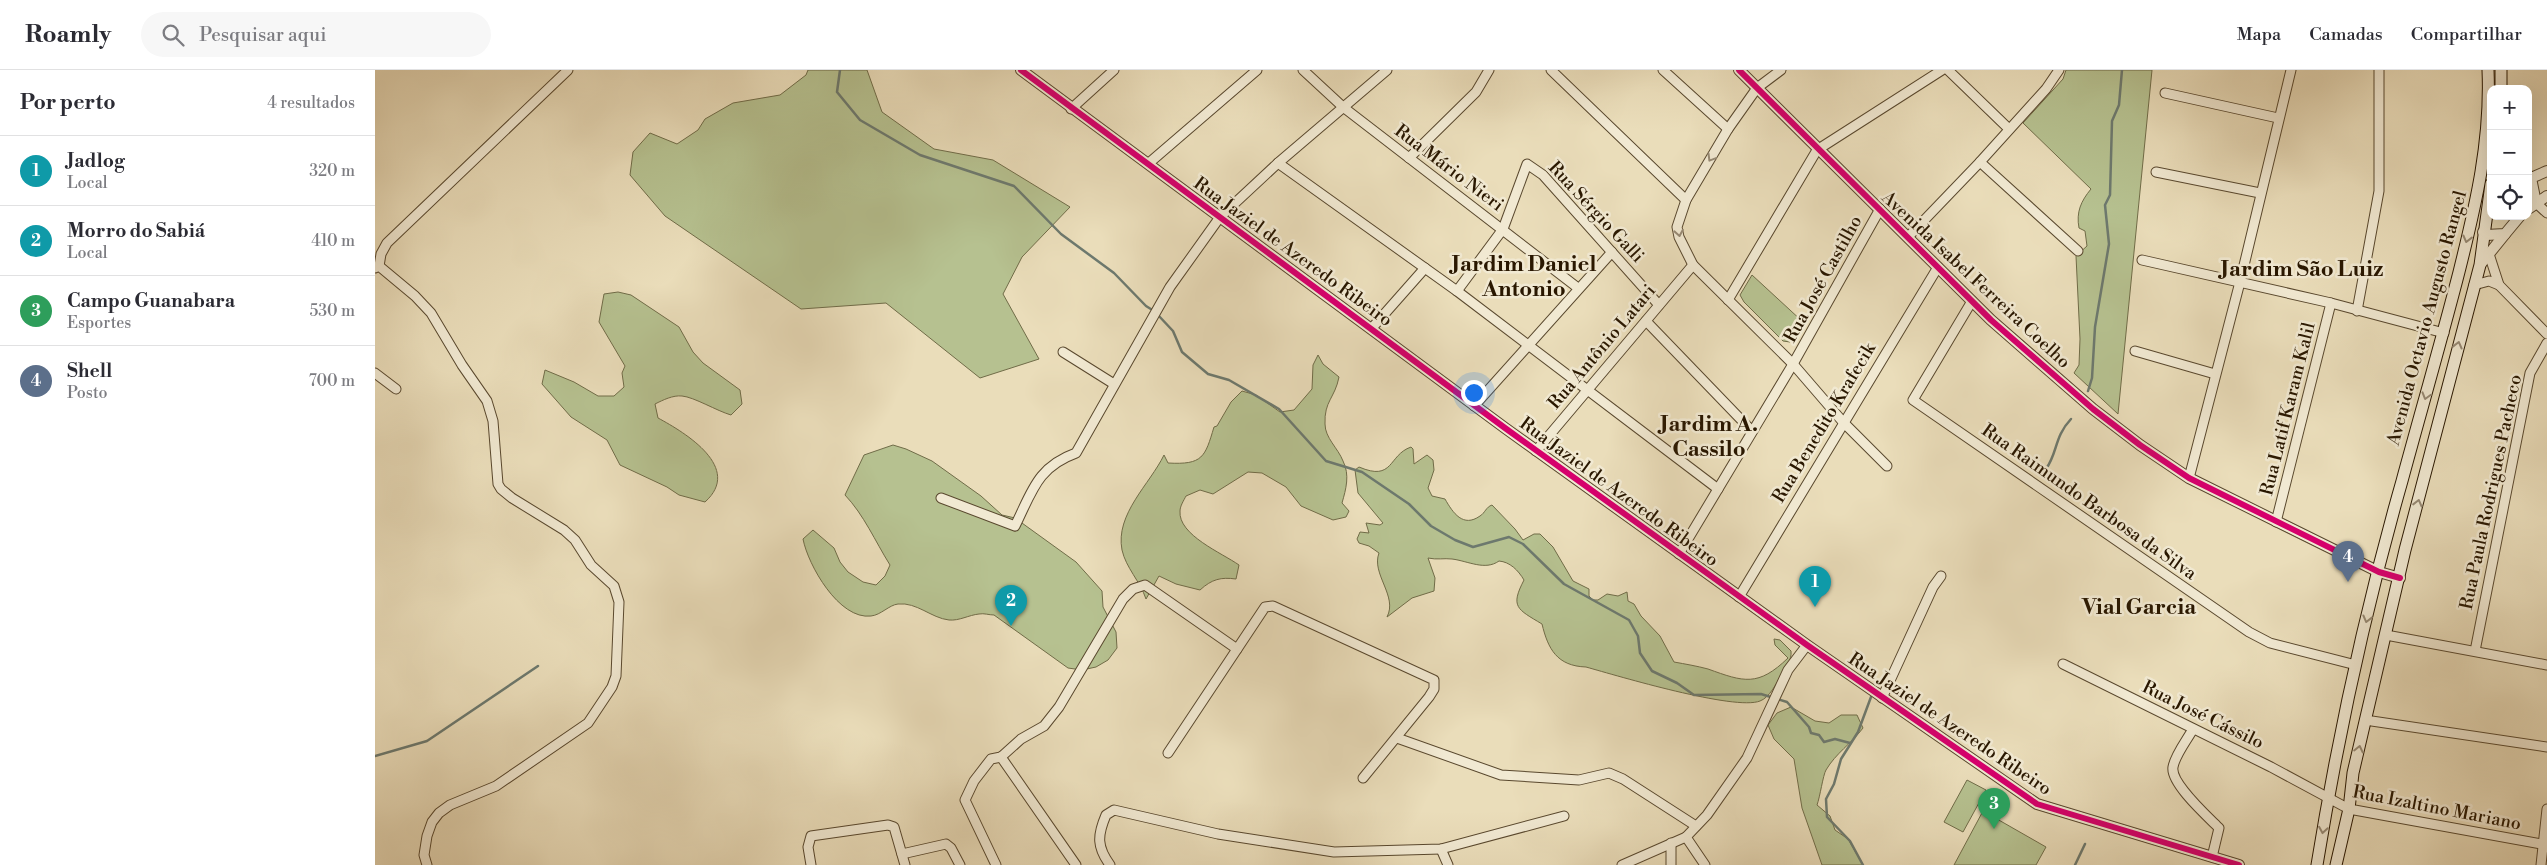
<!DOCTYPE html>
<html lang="pt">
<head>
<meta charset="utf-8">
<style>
	:root { --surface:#fff; --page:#f7f7f7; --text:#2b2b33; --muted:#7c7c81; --line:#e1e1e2; --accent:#111827 }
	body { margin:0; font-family:"Libre Bodoni",serif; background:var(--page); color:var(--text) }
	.controls { position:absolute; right:15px; top:15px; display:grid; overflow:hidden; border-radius:10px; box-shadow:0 5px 20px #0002 }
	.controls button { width:45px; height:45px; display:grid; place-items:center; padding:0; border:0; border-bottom:1px solid var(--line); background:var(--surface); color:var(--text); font:25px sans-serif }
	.you { position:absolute; left:1098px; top:322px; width:18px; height:18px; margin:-12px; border:4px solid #fff; border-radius:50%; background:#1a73e8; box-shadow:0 0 0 8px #1a73e833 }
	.badge { display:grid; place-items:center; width:32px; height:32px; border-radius:50%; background:var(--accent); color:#fff; font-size:16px; font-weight:700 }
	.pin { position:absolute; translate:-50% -41px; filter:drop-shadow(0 1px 2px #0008) }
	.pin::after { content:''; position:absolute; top:26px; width:18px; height:15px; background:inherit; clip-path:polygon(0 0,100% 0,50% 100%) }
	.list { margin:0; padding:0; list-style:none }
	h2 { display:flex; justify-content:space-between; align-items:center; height:65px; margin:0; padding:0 20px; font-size:21px }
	h2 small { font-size:16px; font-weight:400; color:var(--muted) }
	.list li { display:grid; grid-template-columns:32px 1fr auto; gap:15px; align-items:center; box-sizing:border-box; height:70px; padding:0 20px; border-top:1px solid var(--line) }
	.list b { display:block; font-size:19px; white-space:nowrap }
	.list p { margin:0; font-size:16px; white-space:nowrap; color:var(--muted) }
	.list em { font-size:16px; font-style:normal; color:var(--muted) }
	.icon { flex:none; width:28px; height:28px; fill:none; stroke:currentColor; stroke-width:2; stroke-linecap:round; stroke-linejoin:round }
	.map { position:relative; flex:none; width:2172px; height:795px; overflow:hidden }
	header { display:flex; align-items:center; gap:30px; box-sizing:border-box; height:70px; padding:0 25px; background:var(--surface); border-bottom:1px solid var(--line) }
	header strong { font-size:24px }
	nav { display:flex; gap:28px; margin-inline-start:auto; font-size:18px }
	.search { width:350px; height:45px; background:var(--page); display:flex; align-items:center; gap:12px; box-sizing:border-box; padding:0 18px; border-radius:28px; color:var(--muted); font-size:19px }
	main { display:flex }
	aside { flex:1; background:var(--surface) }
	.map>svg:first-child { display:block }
	.green { fill:#b6c190; stroke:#706c48 }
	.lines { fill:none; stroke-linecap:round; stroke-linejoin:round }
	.stream { stroke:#6d796e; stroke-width:2.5 }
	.minor-casing { stroke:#59482e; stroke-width:11 }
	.tertiary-casing { stroke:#59482e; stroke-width:12 }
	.secondary-casing { stroke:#291700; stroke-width:13 }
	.minor { stroke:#f1e9d2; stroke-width:9 }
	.tertiary { stroke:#f1e9d2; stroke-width:10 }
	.secondary { stroke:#f1e9d2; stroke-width:11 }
	.cycleway-casing { stroke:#f1e9d2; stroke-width:9 }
	.cycleway { stroke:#d6006c; stroke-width:6 }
	.oneway { stroke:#978a74 }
	.labels { text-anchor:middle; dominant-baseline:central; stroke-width:5; stroke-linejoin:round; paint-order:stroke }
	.street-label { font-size:18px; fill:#291700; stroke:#f1e9d2 }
	.district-label { font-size:22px; font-weight:bold; fill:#291700; stroke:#f1e9d2 }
</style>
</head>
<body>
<header>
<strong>Roamly</strong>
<div class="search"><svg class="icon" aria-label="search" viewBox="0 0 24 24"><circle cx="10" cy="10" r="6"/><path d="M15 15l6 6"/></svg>Pesquisar aqui</div>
<nav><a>Mapa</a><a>Camadas</a><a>Compartilhar</a></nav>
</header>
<main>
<aside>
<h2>Por perto<small>4 resultados</small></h2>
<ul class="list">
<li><span class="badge" style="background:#0f9aa8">1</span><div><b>Jadlog</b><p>Local</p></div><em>320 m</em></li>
<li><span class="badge" style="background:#0f9aa8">2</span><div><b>Morro do Sabiá</b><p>Local</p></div><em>410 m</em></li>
<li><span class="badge" style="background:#2e9e5b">3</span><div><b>Campo Guanabara</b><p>Esportes</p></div><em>530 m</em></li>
<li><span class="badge" style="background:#5c6f8a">4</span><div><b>Shell</b><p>Posto</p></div><em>700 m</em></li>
</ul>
</aside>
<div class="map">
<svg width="2172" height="795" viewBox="0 0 2172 795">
	<rect width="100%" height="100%" fill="#eaddba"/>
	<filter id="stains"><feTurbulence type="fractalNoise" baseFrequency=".004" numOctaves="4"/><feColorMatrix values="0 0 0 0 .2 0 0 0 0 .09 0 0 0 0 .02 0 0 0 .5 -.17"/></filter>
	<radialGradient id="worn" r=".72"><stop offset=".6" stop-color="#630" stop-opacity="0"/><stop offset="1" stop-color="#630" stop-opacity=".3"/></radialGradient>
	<!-- green -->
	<g class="green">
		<polygon points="433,0 492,0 507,42 559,79 618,90 695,137 647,187 628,224 664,289 605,308 511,233 426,239 290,146 255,105 258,82 275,63 302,74 323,60 330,49 358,33 405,25 431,5"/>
		<path d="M1691,0H1777L1743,344L1699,303L1704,295L1705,269L1701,186L1712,176L1710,161L1704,158C1701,142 1706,131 1716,119L1648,53L1688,9Z"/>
		<polygon points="1377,205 1428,252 1415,272 1408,271 1369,232 1365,225"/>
		<path d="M243,222L256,225L304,257L318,282L328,293L365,320L367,334L356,345C342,341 319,327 307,326C298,325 288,330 280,334L283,348C311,363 368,398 330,432L304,425L292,417L245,395L232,370L196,347L167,314L170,300L199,312L223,326H239L249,317L247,303L250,296L224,252L229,224Z"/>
		<path d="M943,285L948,294L964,307C960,328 949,331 950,354C950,368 963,378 968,391C975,405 971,419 967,433L974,441L971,447L958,450L926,436L911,417L887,403L873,402L838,424L825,420L811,426C809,430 805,436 805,441C803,465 847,483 864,495L861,509C846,507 837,509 825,520L801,514L784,506L771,529C765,511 751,498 747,480C740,444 775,414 789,385L793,393C828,395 830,387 839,357L842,356L856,332L867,321L881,325L905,342L919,340L937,319L938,295Z"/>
		<path d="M518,375L531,379L557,391L606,426L627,445L640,448L701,492L727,521L728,537L741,562L742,578L733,590L721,597L707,600L693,598L619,545C614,545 609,543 604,544C594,545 584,551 574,550C556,548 542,532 523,534C514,535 506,545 496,546C464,550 433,495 428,469L438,460L459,478L465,492L473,502L488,512L501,515L510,506L515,495C500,471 489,445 470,425L489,385Z"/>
		<path d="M1036,377L1038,379L1039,394L1052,385L1058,390L1059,400L1053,418L1057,426L1070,429C1078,443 1088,458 1105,446C1110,443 1111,437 1117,435L1140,459L1148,470L1159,464H1165L1178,477L1198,511L1214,519V526L1218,530H1223L1232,524L1243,526L1252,522L1253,531L1259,534L1266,546L1285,566L1299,592C1310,594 1322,596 1333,599C1369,612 1383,617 1413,588L1400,575L1399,569L1405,570L1416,581C1417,590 1411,598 1406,605C1402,613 1394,628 1385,631C1360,641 1243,606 1211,597C1182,596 1173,579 1167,554C1142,539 1135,537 1149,510C1143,500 1135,492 1124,491C1110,501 1093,491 1077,489C1069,488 1062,490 1053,488L1060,508L1059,521L1037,528L1012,547C1023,526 996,504 1004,483L994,476L984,473L982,469L985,462L994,463L991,453L1005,455L1008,453L983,423L980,400L984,397C1019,412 1013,385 1036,377Z"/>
		<path d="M1416,637L1440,651L1454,653L1466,645H1482L1488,658C1476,674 1461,683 1451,700C1448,705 1445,727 1442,735L1455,746L1460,760L1473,769L1488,795H1447L1427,738L1419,689L1399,669L1393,655L1402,643Z"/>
		<polygon points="1592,710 1611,720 1588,762 1569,752"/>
		<polygon points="1608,741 1671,777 1661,795 1579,795"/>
	</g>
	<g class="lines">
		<!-- stream -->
		<g class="stream">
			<polyline points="465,0 462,22 485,50 545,85 639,116 686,164 739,203 771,236 779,241"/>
			<polyline points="783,245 798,261 807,282 833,304 854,310 904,339 951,391 987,402 1034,434 1056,456 1080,470 1098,477 1134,467 1148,474 1189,514 1254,550 1263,566 1265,583 1277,601 1302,613 1319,625 1386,624 1412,632 1434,657 1436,663 1444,665 1449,672 1460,669 1475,673"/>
			<polyline points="1713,321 1717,308 1720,257 1734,174 1730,135 1735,125 1737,51 1744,35 1747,0"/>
			<path d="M1671,399C1683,382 1679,367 1696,349"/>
			<polyline points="0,686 52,671 163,596"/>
			<polyline points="1488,795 1475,771 1452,747 1451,729 1459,714 1466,689 1483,662 1496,627"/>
			<polyline points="1700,795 1710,774"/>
		</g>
		<!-- minor casing -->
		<g class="minor-casing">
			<g id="minor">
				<polyline points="928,0 968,37 1203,218"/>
				<polyline points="1176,0 1311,130"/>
				<polyline points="1288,0 1353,59"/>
				<polyline points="1406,0 1382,18 1353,59 1311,130 1302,157 1304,167 1318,195 1418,294 1468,352 1512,396"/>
				<polyline points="1573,0 1634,59"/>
				<polyline points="1790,23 1903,48"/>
				<polyline points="696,39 739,0"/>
				<polyline points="1034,88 1101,22 1114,0"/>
				<polyline points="1605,92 1703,181"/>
				<polyline points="774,93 882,0"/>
				<polyline points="903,93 1082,221 1343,419"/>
				<polyline points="1781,102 1885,123"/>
				<polyline points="2161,133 2172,143"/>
				<polyline points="1533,167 1605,92 1671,19 1684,0"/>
				<polyline points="1767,190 1956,233 2069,263"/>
				<polyline points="4,196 6,184 12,173 193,0"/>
				<polyline points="0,198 4,196 40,226 56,243 87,295 112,331 118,351 123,414 126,419 137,428 189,460 200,470 216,495 239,516 244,532 241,606 237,617 213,653 121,716 75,735 64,743 57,752 52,766 49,785 52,795"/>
				<polyline points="2099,215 2114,211 2124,215 2114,184"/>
				<polyline points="2124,215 2172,264"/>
				<polyline points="1082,221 1128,159 1152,94 1168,105 1284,235"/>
				<polyline points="1353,230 1442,80 1567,0"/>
				<polyline points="1597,231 1538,330 1874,562 1895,573 1981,595"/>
				<polyline points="1982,241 2004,121 2004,0"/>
				<polyline points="1271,251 1377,361"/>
				<polyline points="997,258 1050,198"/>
				<polyline points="1760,281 1840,304"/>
				<polyline points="688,282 739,314"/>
				<polyline points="0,303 21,319"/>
				<polyline points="1099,336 1237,182"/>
				<polyline points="1161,381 1318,195"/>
				<polyline points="1814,408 1865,212 1916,0"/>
				<path d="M566,428L640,456C657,422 662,397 701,383L795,217L845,147L903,93L1012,0"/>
				<polyline points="1901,452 1956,233"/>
				<polyline points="1304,484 1418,294 1505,139"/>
				<polyline points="1364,527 1563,197"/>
				<polyline points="2011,565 2172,595"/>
				<polyline points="2100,581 2155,303 2172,273"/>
				<polyline points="1688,594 1896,697 1974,739 2172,775"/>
				<polyline points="1507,628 1558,517 1566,506"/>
				<polyline points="1990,650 2172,677"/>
				<path d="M1818,659C1812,670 1800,685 1798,697C1795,713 1832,746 1844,758L1837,787"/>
				<polyline points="1022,668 1126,705 1204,710 1234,703 1248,709 1321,756"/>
				<polyline points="793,683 890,537 898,536 1059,610 1059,619 1054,627 988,708"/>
				<polyline points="626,687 646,669 669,656 684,637 748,529 758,519 770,515 862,579"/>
				<polyline points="626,687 701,795"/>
				<polyline points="1311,767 1330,795"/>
				<polyline points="1296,773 1296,795"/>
				<polyline points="1066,779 1073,795"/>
				<polyline points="527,784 571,774 576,778 585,795"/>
				<polyline points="436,795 433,777 436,766 513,755 519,757 530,795"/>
				<polyline points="621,795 590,730 599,711 616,689 626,687"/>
				<path d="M735,795C722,777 722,766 731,745L739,740L843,764L959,782L1066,779L1189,746"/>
				<polyline points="1247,795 1311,767 1332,745 1372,688 1413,600 1432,575"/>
				<polyline points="2166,795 2172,739"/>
			</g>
		</g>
		<!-- tertiary casing -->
		<g class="tertiary-casing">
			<g id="tertiary">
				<polyline points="646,0 1130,358 1432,575 1662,734 1864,795"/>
				<polyline points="1364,0 1616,250 1718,339 1765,375 1814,408 2004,502 2025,508"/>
				<polyline points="2153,105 2156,108 2172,101"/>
				<polyline points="2156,108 2161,133"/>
				<polyline points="2153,139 2172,126"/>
				<polyline points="2108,162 2111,165 2130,164 2145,146"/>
				<polyline points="2105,195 2130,164"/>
			</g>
		</g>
		<!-- secondary casing -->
		<g class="secondary-casing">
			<g id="secondary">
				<polyline points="2126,0 2126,19"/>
				<polyline points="2153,107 2156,108"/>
				<path d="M1942,795C1963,666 1991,537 2027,411C2046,341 2066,272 2084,202C2101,134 2116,70 2113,0"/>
				<polyline points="1961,795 1974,739 1978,703 2030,480 2105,195 2116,114"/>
			</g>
		</g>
		<!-- minor -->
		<use href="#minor" class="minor"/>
		<!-- tertiary -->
		<use href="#tertiary" class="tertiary"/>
		<!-- secondary -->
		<use href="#secondary" class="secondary"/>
		<!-- cycleway casing -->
		<g class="cycleway-casing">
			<g id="cycleway">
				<polyline points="646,0 1130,358 1432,575 1662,734 1864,795"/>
				<polyline points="1364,0 1616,250 1718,339 1765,375 1814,408 2004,502 2025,508"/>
			</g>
		</g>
		<!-- cycleway -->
		<use href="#cycleway" class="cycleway"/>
	</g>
	<!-- one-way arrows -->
	<defs><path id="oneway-chevron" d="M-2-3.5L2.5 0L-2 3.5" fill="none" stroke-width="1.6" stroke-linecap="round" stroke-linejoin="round" transform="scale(1.25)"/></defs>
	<g class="oneway">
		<use href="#oneway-chevron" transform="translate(1336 88) rotate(121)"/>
		<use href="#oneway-chevron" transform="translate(1304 163) rotate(80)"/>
		<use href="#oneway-chevron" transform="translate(2092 169) rotate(104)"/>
		<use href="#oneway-chevron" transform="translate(2083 275) rotate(-76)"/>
		<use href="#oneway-chevron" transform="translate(2051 326) rotate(106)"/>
		<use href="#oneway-chevron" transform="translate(2043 433) rotate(-76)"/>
		<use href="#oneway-chevron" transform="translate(1992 549) rotate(104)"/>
		<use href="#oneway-chevron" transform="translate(1984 679) rotate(-77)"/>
		<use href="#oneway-chevron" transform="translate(1948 760) rotate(99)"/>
	</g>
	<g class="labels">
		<!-- street labels -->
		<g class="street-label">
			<text transform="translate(1074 98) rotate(37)">Rua Mário Nieri</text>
			<text transform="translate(1221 142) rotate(47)">Rua Sérgio Galli</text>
			<text transform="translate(918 182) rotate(36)">Rua Jaziel de Azeredo Ribeiro</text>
			<text transform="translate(1448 209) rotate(-61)">Rua José Castilho</text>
			<text transform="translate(1601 210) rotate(43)">Avenida Isabel Ferreira Coelho</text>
			<text transform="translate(2052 248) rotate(-75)">Avenida Octavio Augusto Rangel</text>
			<text transform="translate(1227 277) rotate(-50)">Rua Antônio Latari</text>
			<text transform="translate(1913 339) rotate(-76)">Rua Latif Karam Kalil</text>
			<text transform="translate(1449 353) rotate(-59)">Rua Benedito Krafecik</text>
			<text transform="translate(1244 422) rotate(36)">Rua Jaziel de Azeredo Ribeiro</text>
			<text transform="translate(2116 422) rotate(-78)">Rua Paula Rodrigues Pacheco</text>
			<text transform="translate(1714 432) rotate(35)">Rua Raimundo Barbosa da Silva</text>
			<text transform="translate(1828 645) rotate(26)">Rua José Cássilo</text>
			<text transform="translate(1575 654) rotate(34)">Rua Jaziel de Azeredo Ribeiro</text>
			<text transform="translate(2062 738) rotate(11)">Rua Izaltino Mariano</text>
		</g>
		<!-- district labels -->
		<g class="district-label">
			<text x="1149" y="194">Jardim Daniel<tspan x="1149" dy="25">Antonio</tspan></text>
			<text x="1927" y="199">Jardim São Luiz</text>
			<text x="1334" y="354">Jardim A.<tspan x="1334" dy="25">Cassilo</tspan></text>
			<text x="1764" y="537">Vial Garcia</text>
		</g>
	</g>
	<rect width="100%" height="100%" filter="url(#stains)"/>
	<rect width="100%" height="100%" fill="url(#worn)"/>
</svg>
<div class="controls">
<button>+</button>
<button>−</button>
<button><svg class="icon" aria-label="locate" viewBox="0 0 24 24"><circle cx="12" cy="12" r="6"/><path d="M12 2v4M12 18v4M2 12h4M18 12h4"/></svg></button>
</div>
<div class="you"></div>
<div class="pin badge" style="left:1440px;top:537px;background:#0f9aa8">1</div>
<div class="pin badge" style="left:636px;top:556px;background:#0f9aa8">2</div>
<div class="pin badge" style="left:1619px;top:759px;background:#2e9e5b">3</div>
<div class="pin badge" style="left:1973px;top:512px;background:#5c6f8a">4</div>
</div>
</main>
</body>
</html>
